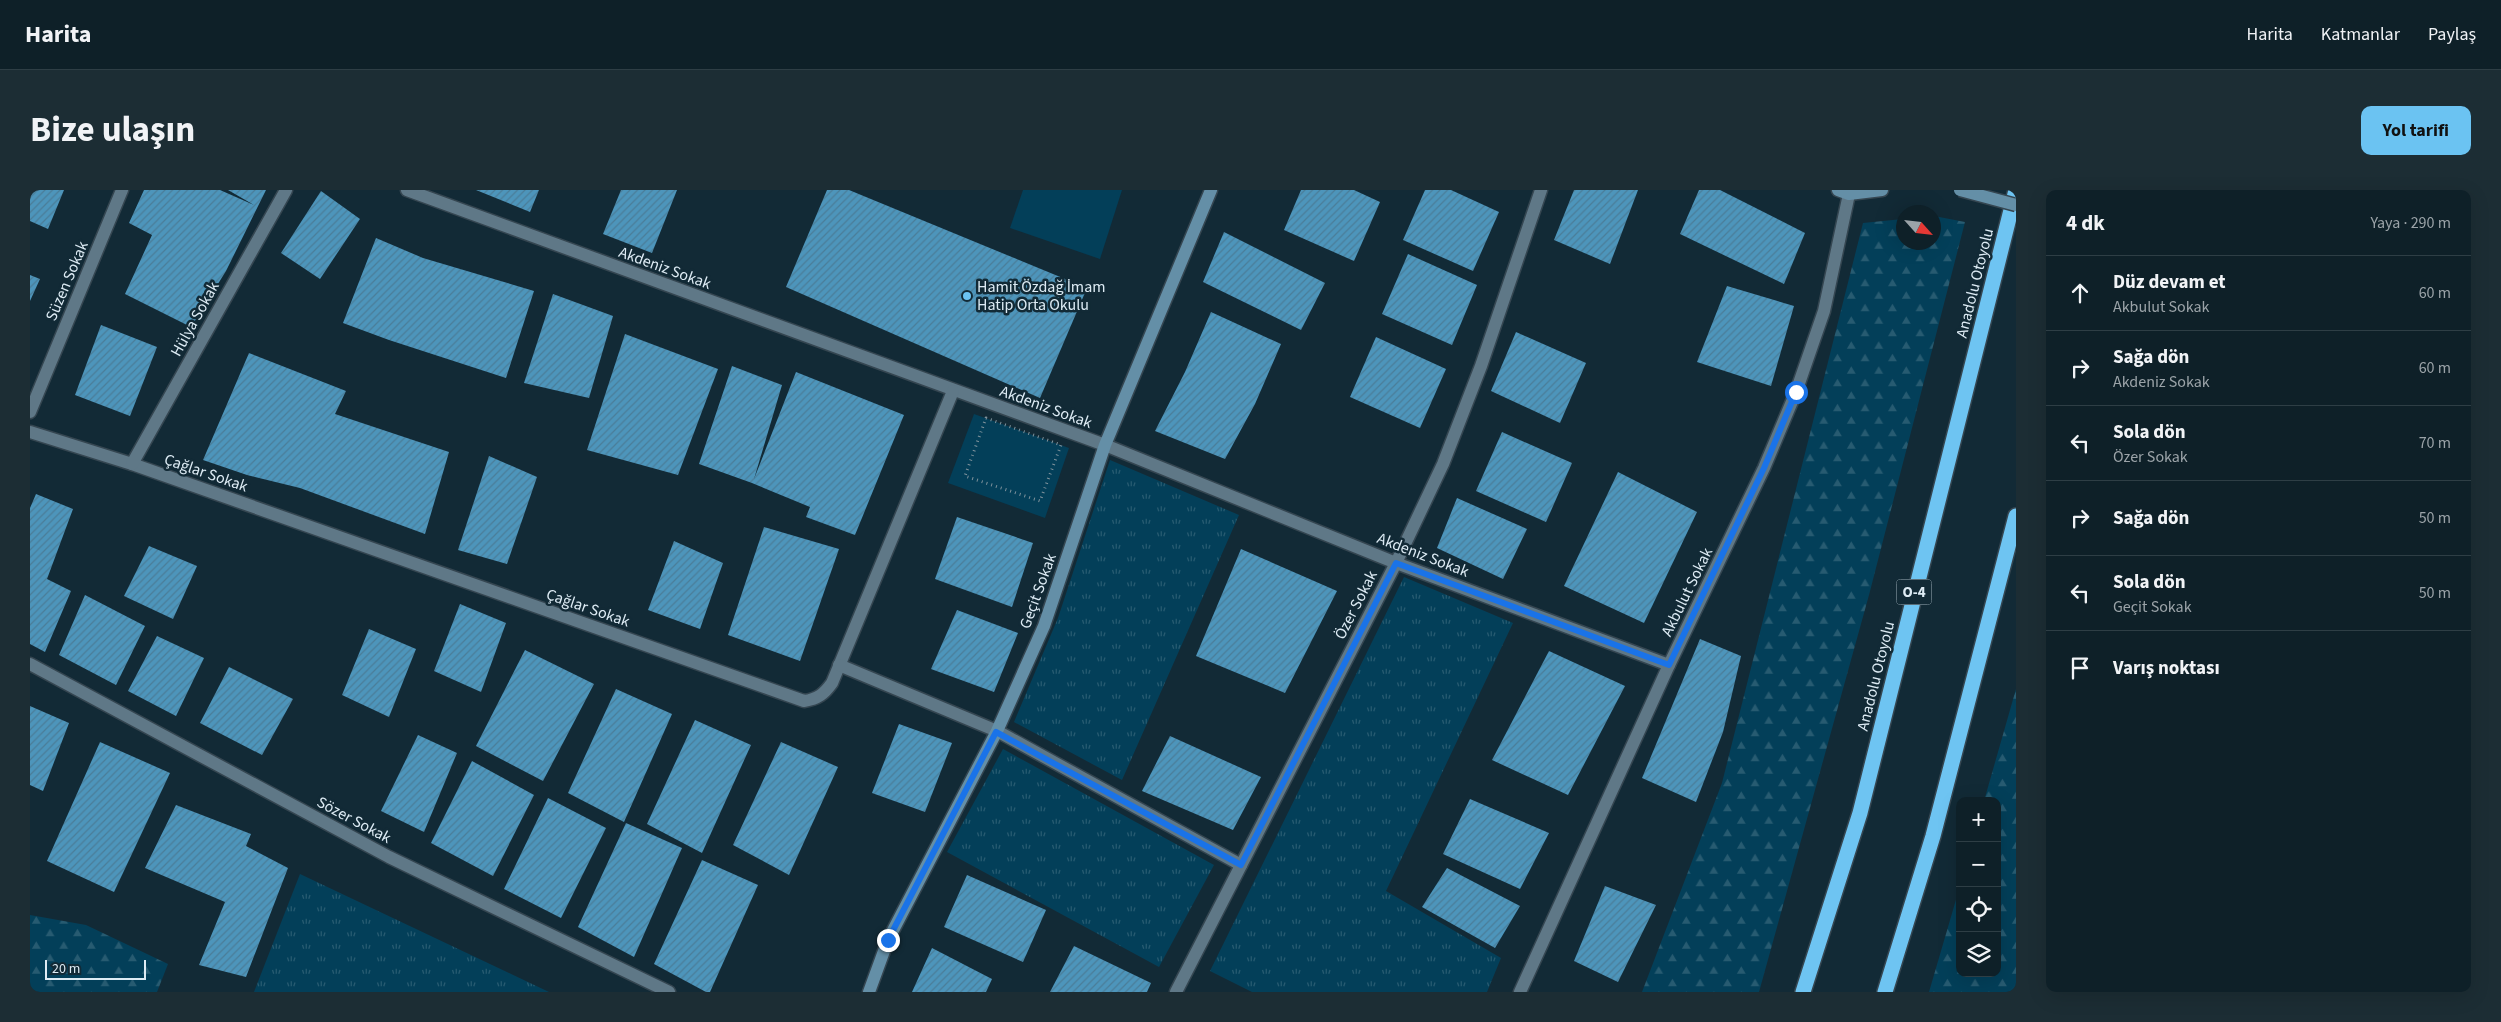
<!DOCTYPE html>
<html lang="tr">
<head>
<meta charset="utf-8">
<style>
	:root { --surface:#0e2028; --page:#1c2d34; --text:#f1f3f6; --muted:#9ba3a8; --line:#2e3e45; --accent:#6bc3f2 }
	body { margin:0; font-family:"Source Sans 3",sans-serif; background:var(--page); color:var(--text) }
	.controls { position:absolute; right:15px; bottom:15px; display:grid; overflow:hidden; border-radius:10px; box-shadow:0 5px 20px #0002 }
	.controls button { width:45px; height:45px; display:grid; place-items:center; padding:0; border:0; border-bottom:1px solid var(--line); background:var(--surface); color:var(--text); font:25px sans-serif }
	.compass { position:absolute; left:1866px; top:15px; width:45px; height:45px; border-radius:50%; background:var(--surface); box-shadow:0 5px 20px #0002; rotate:117deg }
	.scale { position:absolute; left:15px; bottom:12px; width:101px; box-sizing:border-box; padding-left:5px; border:2px solid #ddebf4; border-top:0; font-size:14px; line-height:18px; white-space:nowrap; color:#ddebf4; -webkit-text-stroke:4px #122a36; paint-order:stroke }
	.stop { position:absolute; width:15px; height:15px; margin:-11px; border:4px solid #1a73e8; border-radius:50%; background:#fff }
	.stop.end { background:#1a73e8; border-color:#fff; box-shadow:0 1px 5px #0008 }
	.list { margin:0; padding:0; list-style:none }
	h2 { display:flex; justify-content:space-between; align-items:center; height:65px; margin:0; padding:0 20px; font-size:21px }
	h2 small { font-size:16px; font-weight:400; color:var(--muted) }
	.list li { display:grid; grid-template-columns:32px 1fr auto; gap:15px; align-items:center; box-sizing:border-box; height:75px; padding:0 20px; border-top:1px solid var(--line) }
	.list b { display:block; font-size:19px; white-space:nowrap }
	.list p { margin:0; font-size:16px; white-space:nowrap; color:var(--muted) }
	.list em { font-size:16px; font-style:normal; color:var(--muted) }
	.icon { flex:none; width:28px; height:28px; fill:none; stroke:currentColor; stroke-width:2; stroke-linecap:round; stroke-linejoin:round }
	.map { position:relative; flex:none; width:1986px; height:802px; overflow:hidden; border-radius:10px }
	header { display:flex; align-items:center; gap:30px; box-sizing:border-box; height:70px; padding:0 25px; background:var(--surface); border-bottom:1px solid var(--line) }
	header strong { font-size:24px }
	nav { display:flex; gap:28px; margin-inline-start:auto; font-size:18px }
	.intro { display:flex; align-items:center; justify-content:space-between; box-sizing:border-box; height:120px; padding:0 30px }
	h1 { margin:0; font-size:35px }
	.button { padding:12px 22px; border-radius:10px; background:var(--accent); color:#111; font-size:18px; font-weight:700 }
	main { display:flex; gap:30px; padding:0 30px }
	aside { flex:1; background:var(--surface); border-radius:10px; box-shadow:0 5px 20px #0002 }
	.map>svg:first-child { display:block }
	.grass { fill:url(#grass-tufts) }
	.forest { fill:url(#forest-firs) }
	.park { fill:#033f59 }
	.building { fill:url(#building-hatch) }
	.lines { fill:none; stroke-linecap:round; stroke-linejoin:round }
	.street-casing { stroke:#354651; stroke-width:15 }
	.secondary-casing { stroke:#354651; stroke-width:15 }
	.highway-casing { stroke:#354651; stroke-width:18 }
	.path { stroke:#7f929c; stroke-width:3; stroke-dasharray:1 4; stroke-linecap:butt }
	.street { stroke:#5f7887; stroke-width:12 }
	.secondary { stroke:#648fa7; stroke-width:12 }
	.highway { stroke:#6ec4f2; stroke-width:15 }
	.secondary-bridge-casing { stroke:#354651; stroke-width:15; stroke-linecap:butt }
	.secondary-bridge { stroke:#648fa7; stroke-width:12 }
	.route { stroke:#1a73e8; stroke-width:6 }
	.poi-dot { fill:#6bc3f2; stroke:#122a36; stroke-width:2 }
	.labels { text-anchor:middle; dominant-baseline:central; stroke-width:5; stroke-linejoin:round; paint-order:stroke }
	.shield { fill:#122a36; stroke:#a0b1bb; stroke-width:1 }
	.shield-label { font-size:15px; font-weight:bold; fill:#ddebf4 }
	.street-label { font-size:16px; fill:#ddebf4; stroke:#122a36 }
	.poi-label { font-size:16px; fill:#ddebf4; stroke:#122a36; text-anchor:start }
</style>
</head>
<body>
<header>
<strong>Harita</strong>
<nav><a>Harita</a><a>Katmanlar</a><a>Paylaş</a></nav>
</header>
<div class="intro"><h1>Bize ulaşın</h1><a class="button">Yol tarifi</a></div>
<main>
<div class="map">
<svg width="1986" height="802" viewBox="0 0 1986 802">
	<defs>
		<pattern id="grass-tufts" width="24" height="20" patternUnits="userSpaceOnUse" patternTransform="scale(1.25)"><rect width="24" height="20" fill="#033f59"/><path d="M3 7l-1-3M5 7V3M7 7l1-3M15 17l-1-3M17 17v-4M19 17l1-3" fill="none" stroke="#275b71"/></pattern>
		<pattern id="forest-firs" width="22" height="20" patternUnits="userSpaceOnUse" patternTransform="scale(1.25)"><rect width="22" height="20" fill="#033f59"/><path d="M5 1l3.5 6h-7zM16 11l3.5 6h-7z" fill="#275b71"/></pattern>
		<pattern id="building-hatch" width="6" height="6" patternUnits="userSpaceOnUse" patternTransform="scale(1.25)"><rect width="6" height="6" fill="#4d95bb"/><path d="M-1 1l2-2M0 6l6-6M5 7l2-2" fill="none" stroke="#4a7d99"/></pattern>
	</defs>
	<rect width="100%" height="100%" fill="#122a36"/>
	<!-- grass -->
	<g class="grass">
		<polygon points="1080,270 1209,325 1092,590 984,532 1028,428"/>
		<polygon points="1374,387 1483,433 1356,701 1471,768 1457,802 1222,802 1180,781"/>
		<polygon points="973,559 1184,675 1129,777 917,662"/>
		<polygon points="270,684 519,802 224,802"/>
	</g>
	<!-- forest -->
	<g class="forest">
		<polygon points="1904,26 1935,32 1839,405 1729,802 1612,802 1692,593 1833,33 1873,29 1874,52 1904,52"/>
		<polygon points="1986,499 1986,802 1899,802 1930,696 1930,783 1967,783 1967,611 1954,611"/>
		<polygon points="0,725 56,735 138,774 127,802 0,802"/>
	</g>
	<!-- park -->
	<g class="park">
		<polygon points="993,0 1092,0 1070,69 980,38"/>
		<polygon points="944,224 1039,258 1015,328 918,293"/>
	</g>
	<!-- building -->
	<g class="building">
		<polygon points="0,0 34,0 18,39 0,31"/>
		<polygon points="114,0 190,0 224,15 198,0 236,0 196,81 161,137 95,104 122,45 99,33"/>
		<polygon points="446,0 509,0 500,22"/>
		<polygon points="591,0 647,0 622,63 573,44"/>
		<polygon points="797,0 819,0 1057,98 1010,208 756,97"/>
		<polygon points="1271,0 1324,0 1350,12 1324,71 1254,40"/>
		<polygon points="1395,0 1421,0 1469,22 1443,81 1373,50"/>
		<polygon points="1544,0 1608,0 1580,74 1524,50"/>
		<polygon points="1669,0 1690,0 1775,43 1754,94 1650,44"/>
		<polygon points="291,1 330,29 290,89 251,63"/>
		<polygon points="1194,42 1295,93 1271,140 1173,92"/>
		<polygon points="346,48 393,68 504,101 476,188 359,150 313,133"/>
		<polygon points="1378,64 1447,95 1422,155 1352,124"/>
		<polygon points="0,85 10,89 0,111"/>
		<polygon points="1697,96 1764,116 1741,196 1667,172"/>
		<polygon points="523,104 583,126 559,208 494,193"/>
		<polygon points="1181,122 1251,154 1225,214 1195,269 1125,241 1155,182"/>
		<polygon points="71,135 127,157 100,226 45,205"/>
		<polygon points="1486,142 1556,173 1530,233 1461,201"/>
		<polygon points="595,144 688,179 648,285 557,260"/>
		<polygon points="1346,147 1416,179 1390,238 1320,207"/>
		<polygon points="219,163 316,201 305,224 419,262 395,344 270,298 217,285 173,270"/>
		<polygon points="702,176 752,195 724,289 766,182 874,225 825,345 776,327 780,317 722,293 669,274"/>
		<polygon points="1472,242 1542,273 1516,332 1446,301"/>
		<polygon points="459,266 507,287 477,374 428,360"/>
		<polygon points="1588,282 1667,322 1614,433 1534,396"/>
		<polygon points="6,304 43,319 17,389 41,401 15,462 0,454 0,318"/>
		<polygon points="1427,308 1497,339 1473,389 1407,358"/>
		<polygon points="927,327 1003,353 982,417 905,389"/>
		<polygon points="734,337 809,359 770,471 698,445"/>
		<polygon points="644,351 693,373 670,439 618,420"/>
		<polygon points="119,356 167,376 143,429 94,406"/>
		<polygon points="1211,359 1307,401 1255,503 1166,466"/>
		<polygon points="55,405 115,436 86,495 29,465"/>
		<polygon points="430,414 476,433 451,502 404,481"/>
		<polygon points="927,420 988,443 964,502 901,479"/>
		<polygon points="339,439 386,459 359,527 312,505"/>
		<polygon points="127,446 174,468 146,526 98,501"/>
		<polygon points="1670,449 1711,466 1693,542 1666,612 1612,588"/>
		<polygon points="495,460 564,494 513,591 446,556"/>
		<polygon points="1519,461 1595,496 1538,605 1462,570"/>
		<polygon points="199,477 263,509 232,565 170,533"/>
		<polygon points="586,499 642,524 594,632 538,603"/>
		<polygon points="0,516 39,533 13,601 0,595"/>
		<polygon points="665,530 721,555 672,663 617,634"/>
		<polygon points="869,534 922,553 895,622 842,603"/>
		<polygon points="388,545 427,563 394,642 351,621"/>
		<polygon points="1140,546 1231,587 1203,640 1112,601"/>
		<polygon points="70,552 140,583 84,702 17,671"/>
		<polygon points="751,552 808,577 759,685 703,655"/>
		<polygon points="442,571 504,605 463,686 401,653"/>
		<polygon points="518,608 576,638 531,728 474,699"/>
		<polygon points="1440,609 1519,643 1490,699 1413,664"/>
		<polygon points="146,615 221,644 216,656 258,678 216,787 169,775 195,712 115,678"/>
		<polygon points="596,633 652,658 604,767 548,737"/>
		<polygon points="672,670 728,695 680,802 676,802 624,774"/>
		<polygon points="1417,678 1490,716 1465,758 1392,717"/>
		<polygon points="937,685 1016,720 993,772 914,737"/>
		<polygon points="1575,696 1626,715 1588,792 1544,771"/>
		<polygon points="1044,756 1121,793 1117,802 1020,802"/>
		<polygon points="902,758 962,789 956,802 882,802"/>
	</g>
	<g class="lines">
		<!-- street casing -->
		<g class="street-casing">
			<g id="street">
				<polyline points="377,0 1075,255 1366,373 1639,475"/>
				<polyline points="0,222 92,0"/>
				<path d="M0,242L102,274L774,511C788,509 794,504 802,493L923,201"/>
				<polyline points="102,274 256,0"/>
				<polyline points="0,474 359,667 639,802"/>
				<polyline points="809,475 967,541 1211,675"/>
				<polyline points="1146,802 1366,373 1413,274 1451,176 1511,0"/>
				<polyline points="1490,802 1639,475 1734,278 1766,202 1794,121 1819,4"/>
			</g>
		</g>
		<!-- secondary casing -->
		<g class="secondary-casing">
			<g id="secondary">
				<polyline points="1808,0 1819,4 1852,0"/>
				<polyline points="839,802 858,750 967,541 1014,436 1075,255 1181,0"/>
			</g>
		</g>
		<!-- highway casing -->
		<g class="highway-casing">
			<g id="highway">
				<polyline points="1773,802 1830,623 1986,0"/>
				<polyline points="1855,802 1903,646 1986,326"/>
			</g>
		</g>
		<!-- path -->
		<polygon class="path" points="956,228 1031,255 1010,311 935,286"/>
		<!-- street -->
		<use href="#street" class="street"/>
		<!-- secondary -->
		<use href="#secondary" class="secondary"/>
		<!-- highway -->
		<use href="#highway" class="highway"/>
		<!-- secondary-bridge casing -->
		<g class="secondary-bridge-casing">
			<polyline id="secondary-bridge" points="1930,0 1986,15"/>
		</g>
		<!-- secondary-bridge -->
		<use href="#secondary-bridge" class="secondary-bridge"/>
	</g>
	<g class="lines">
		<!-- route -->
		<polyline class="route" points="858,750 966,542 1211,675 1366,373 1639,475 1734,278 1766,202"/>
	</g>
	<!-- markers -->
	<circle class="poi-dot" cx="937" cy="106" r="5"/>
	<g class="labels">
		<!-- shield labels -->
		<rect class="shield" x="1866.5" y="389.5" width="35" height="25" rx="4"/>
		<g class="shield-label">
			<text x="1884" y="402">O-4</text>
		</g>
		<!-- street labels -->
		<g class="street-label">
			<text transform="translate(635 78) rotate(20)">Akdeniz Sokak</text>
			<text transform="translate(37 91) rotate(-67)">Süzen Sokak</text>
			<text transform="translate(1945 93) rotate(-76)">Anadolu Otoyolu</text>
			<text transform="translate(165 129) rotate(-61)">Hülya Sokak</text>
			<text transform="translate(1016 217) rotate(20)">Akdeniz Sokak</text>
			<text transform="translate(176 283) rotate(19)">Çağlar Sokak</text>
			<text transform="translate(1393 365) rotate(21)">Akdeniz Sokak</text>
			<text transform="translate(1008 401) rotate(-70)">Geçit Sokak</text>
			<text transform="translate(1657 402) rotate(-64)">Akbulut Sokak</text>
			<text transform="translate(1326 415) rotate(-63)">Özer Sokak</text>
			<text transform="translate(558 418) rotate(19)">Çağlar Sokak</text>
			<text transform="translate(1846 486) rotate(-76)">Anadolu Otoyolu</text>
			<text transform="translate(324 630) rotate(28)">Sözer Sokak</text>
		</g>
		<!-- poi labels -->
		<g class="poi-label">
			<text x="947" y="97">Hamit Özdağ İmam<tspan x="947" dy="18">Hatip Orta Okulu</tspan></text>
		</g>
	</g>
</svg>
<div class="controls">
<button>+</button>
<button>−</button>
<button><svg class="icon" aria-label="locate" viewBox="0 0 24 24"><circle cx="12" cy="12" r="6"/><path d="M12 2v4M12 18v4M2 12h4M18 12h4"/></svg></button>
<button><svg class="icon" aria-label="layers" viewBox="0 0 24 24"><path d="M12 4l9 5-9 5-9-5zM3 14l9 5 9-5"/></svg></button>
</div>
<svg class="compass" viewBox="-18 -18 36 36"><path d="M0-13l5 13h-10z" fill="#e53935"/><path d="M0 13l5-13h-10z" fill="#9ba3a8"/></svg>
<div class="scale">20 m</div>
<div class="stop" style="left:1766px;top:202px"></div>
<div class="stop end" style="left:858px;top:750px"></div>
</div>
<aside>
<h2>4 dk<small>Yaya · 290 m</small></h2>
<ul class="list">
<li><svg class="icon" aria-label="ahead" viewBox="0 0 24 24"><path d="M12 20V5M6 11l6-6 6 6"/></svg><div><b>Düz devam et</b><p>Akbulut Sokak</p></div><em>60 m</em></li>
<li><svg class="icon" aria-label="right" viewBox="0 0 24 24"><path d="M7 20v-9h11M14 6l5 5-5 5"/></svg><div><b>Sağa dön</b><p>Akdeniz Sokak</p></div><em>60 m</em></li>
<li><svg class="icon" aria-label="left" viewBox="0 0 24 24"><path d="M17 20v-9H6M10 6l-5 5 5 5"/></svg><div><b>Sola dön</b><p>Özer Sokak</p></div><em>70 m</em></li>
<li><svg class="icon" aria-label="right" viewBox="0 0 24 24"><path d="M7 20v-9h11M14 6l5 5-5 5"/></svg><div><b>Sağa dön</b></div><em>50 m</em></li>
<li><svg class="icon" aria-label="left" viewBox="0 0 24 24"><path d="M17 20v-9H6M10 6l-5 5 5 5"/></svg><div><b>Sola dön</b><p>Geçit Sokak</p></div><em>50 m</em></li>
<li><svg class="icon" aria-label="arrive" viewBox="0 0 24 24"><path d="M6 21V4h12l-3 4 3 4H6"/></svg><div><b>Varış noktası</b></div></li>
</ul>
</aside>
</main>
</body>
</html>
